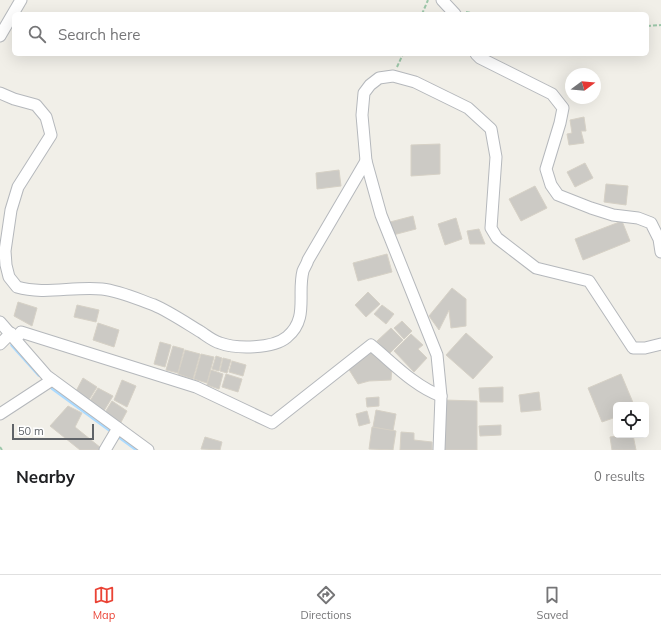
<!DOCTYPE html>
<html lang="en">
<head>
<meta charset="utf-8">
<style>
	:root { --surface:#fff; --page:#f2f2f2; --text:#202124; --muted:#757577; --line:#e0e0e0; --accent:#ea4335 }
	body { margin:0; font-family:Mulish,sans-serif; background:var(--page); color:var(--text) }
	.controls { position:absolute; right:12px; bottom:12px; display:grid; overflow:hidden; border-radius:6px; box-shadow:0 4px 16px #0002 }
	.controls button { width:36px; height:36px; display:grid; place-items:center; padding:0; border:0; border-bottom:1px solid var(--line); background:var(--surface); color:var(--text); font:20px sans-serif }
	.compass { position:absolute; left:565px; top:68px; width:36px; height:36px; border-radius:50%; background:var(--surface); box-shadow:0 4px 16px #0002; rotate:74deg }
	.scale { position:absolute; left:12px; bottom:10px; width:82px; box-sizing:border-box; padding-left:4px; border:2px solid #5f6368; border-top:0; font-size:11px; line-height:14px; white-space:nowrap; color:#5f6368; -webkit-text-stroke:3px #fff; paint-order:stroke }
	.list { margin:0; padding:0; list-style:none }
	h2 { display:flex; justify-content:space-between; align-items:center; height:52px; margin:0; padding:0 16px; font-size:17px }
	h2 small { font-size:13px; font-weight:400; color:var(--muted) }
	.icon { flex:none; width:22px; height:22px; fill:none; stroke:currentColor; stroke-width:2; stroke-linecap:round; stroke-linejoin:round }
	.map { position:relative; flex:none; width:661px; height:450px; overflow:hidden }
	.search { position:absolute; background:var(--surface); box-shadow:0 4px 16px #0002; left:12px; right:12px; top:12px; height:44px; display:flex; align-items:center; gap:10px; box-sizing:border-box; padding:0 14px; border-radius:6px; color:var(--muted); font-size:15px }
	.sheet { height:124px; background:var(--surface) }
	nav { display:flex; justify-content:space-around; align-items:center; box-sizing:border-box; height:56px; border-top:1px solid var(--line); background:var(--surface); font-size:11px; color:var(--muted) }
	nav a { display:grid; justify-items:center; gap:2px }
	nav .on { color:var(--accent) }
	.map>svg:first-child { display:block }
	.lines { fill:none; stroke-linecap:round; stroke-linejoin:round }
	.stream { stroke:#aadaff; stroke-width:3.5 }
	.building { fill:#cccac5; stroke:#d6d1c6 }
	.minor-casing { stroke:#b5b8bc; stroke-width:13 }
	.path { stroke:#9cc7a9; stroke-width:2; stroke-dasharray:4 2; stroke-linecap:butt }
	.minor { stroke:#fff; stroke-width:11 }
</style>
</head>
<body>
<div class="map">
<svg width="661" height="450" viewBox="0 0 661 450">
	<rect width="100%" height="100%" fill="#f1efe8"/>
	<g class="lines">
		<!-- stream -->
		<g class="stream">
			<polyline points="12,345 39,375"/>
			<polyline points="52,388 137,450"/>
		</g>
	</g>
	<!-- building -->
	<g class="building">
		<polygon points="584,117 586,131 581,131 584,143 569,145 567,134 572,133 570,120"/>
		<polygon points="440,144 440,174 411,176 411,145"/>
		<polygon points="585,163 593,178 575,187 567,172"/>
		<polygon points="339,170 341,186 317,189 316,173"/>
		<polygon points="606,184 628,186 626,205 604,202"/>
		<polygon points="535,186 547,208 521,221 509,199"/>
		<polygon points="413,216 416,229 393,235 390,222"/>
		<polygon points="456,218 462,239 445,245 438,224"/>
		<polygon points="622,221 630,241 583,260 575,239"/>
		<polygon points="479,229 485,244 470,244 467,231"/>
		<polygon points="387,254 392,272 358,281 353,263"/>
		<polygon points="452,288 466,299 466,326 451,328 449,310 439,330 429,316"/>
		<polygon points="368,292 380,304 366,317 355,305"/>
		<polygon points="18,302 37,308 32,326 14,316"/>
		<polygon points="77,305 99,310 96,322 74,317"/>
		<polygon points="382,305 394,314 386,324 374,314"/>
		<polygon points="402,321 412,331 404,339 394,328"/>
		<polygon points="98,323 119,330 114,347 93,340"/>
		<polygon points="391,328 403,340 389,354 377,341"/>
		<polygon points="466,333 493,357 473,379 446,355"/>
		<polygon points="411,334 423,345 418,349 427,358 414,372 394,351"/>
		<polygon points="160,342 171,345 165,367 154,364"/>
		<polygon points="173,346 184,349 178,373 166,370"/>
		<polygon points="185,350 200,354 193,379 178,374"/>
		<polygon points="371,350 392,367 391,380 369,381 358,384 348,368"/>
		<polygon points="201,354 214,357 207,383 194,379"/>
		<polygon points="216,356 222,358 219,371 212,369"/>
		<polygon points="223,358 231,360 227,373 220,371"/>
		<polygon points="232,361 246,365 243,376 229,372"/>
		<polygon points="211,370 223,374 219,389 207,385"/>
		<polygon points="226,374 242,379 238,392 222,387"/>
		<polygon points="621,374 634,405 616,405 616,417 602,422 588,388"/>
		<polygon points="83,378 97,387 87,403 75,393"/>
		<polygon points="122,380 136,386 127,407 114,400"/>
		<polygon points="503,387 503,402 480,402 479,388"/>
		<polygon points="98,388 113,396 102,414 88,404"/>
		<polygon points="539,392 541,410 521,412 519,395"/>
		<polygon points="379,397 379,406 367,407 366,398"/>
		<polygon points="444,400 477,401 477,450 444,450"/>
		<polygon points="112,401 127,411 120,424 104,414"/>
		<polygon points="68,406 82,413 75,427 101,448 99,450 80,450 50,426"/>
		<polygon points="376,410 396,414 393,431 373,427"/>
		<polygon points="367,411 370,423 359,426 356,414"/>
		<polygon points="501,425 501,435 480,436 479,426"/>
		<polygon points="372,427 396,431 393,450 369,449"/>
		<polygon points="401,432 414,433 414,440 432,442 432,450 400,450"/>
		<polygon points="625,435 633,435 636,450 612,450 610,437"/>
		<polygon points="205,437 222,442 220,450 201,449"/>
	</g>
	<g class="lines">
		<!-- minor casing -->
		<g class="minor-casing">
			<g id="minor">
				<polyline points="442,0 455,14"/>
				<polyline points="0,36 21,0"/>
				<polyline points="476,54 480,58 552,94 563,108 560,123 546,169 551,185 558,195 591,208 613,215 638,218 651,223 659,239 661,252"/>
				<path d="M0,93L14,99L36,105L46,117L51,135L18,187L11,210L5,251L6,265L9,277L17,287C44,295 74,286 102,289C120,291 137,299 154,305C170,312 186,323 201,332C207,336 213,341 220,343C236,349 273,349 287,337C309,319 297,294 303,271C304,268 307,264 308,260L366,161"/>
				<polyline points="0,322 47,376 148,450"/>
				<path d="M16,339L21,332L196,387L272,423L371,345C393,363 414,386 441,396"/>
				<polyline points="0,344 11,333"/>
				<polyline points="0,414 52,380"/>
				<polyline points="105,450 118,428"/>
				<polyline points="439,450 441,396 437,355 381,215 366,161 362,115 364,93 370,85 379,78 393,76 415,82 468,108 491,129 496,157 491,228 497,238 536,268 589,281 633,348 645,348 661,344"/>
			</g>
		</g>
		<!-- path -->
		<g class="path">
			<polyline points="466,12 471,13 487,14"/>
			<polyline points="422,14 428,0"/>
			<polyline points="647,26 661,25"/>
			<polyline points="397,67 403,54"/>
			<polyline points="0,447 2,450"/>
		</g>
		<!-- minor -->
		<use href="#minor" class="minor"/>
	</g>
</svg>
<div class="controls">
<button><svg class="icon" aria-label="locate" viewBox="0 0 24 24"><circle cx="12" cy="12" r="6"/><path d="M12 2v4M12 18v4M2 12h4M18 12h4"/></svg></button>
</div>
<svg class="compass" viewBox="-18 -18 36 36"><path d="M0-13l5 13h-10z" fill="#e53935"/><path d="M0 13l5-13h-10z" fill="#757577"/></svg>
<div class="scale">50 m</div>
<div class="search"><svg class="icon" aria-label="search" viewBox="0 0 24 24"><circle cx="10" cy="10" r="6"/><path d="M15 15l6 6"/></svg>Search here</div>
</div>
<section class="sheet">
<h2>Nearby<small>0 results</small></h2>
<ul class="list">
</ul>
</section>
<nav>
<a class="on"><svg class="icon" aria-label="map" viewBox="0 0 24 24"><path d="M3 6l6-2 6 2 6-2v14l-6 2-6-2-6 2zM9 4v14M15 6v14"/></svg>Map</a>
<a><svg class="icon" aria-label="directions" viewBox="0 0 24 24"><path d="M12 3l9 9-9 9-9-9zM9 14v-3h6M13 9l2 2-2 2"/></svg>Directions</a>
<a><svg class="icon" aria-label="saved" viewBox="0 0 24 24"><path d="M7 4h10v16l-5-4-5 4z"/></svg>Saved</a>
</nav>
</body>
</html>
